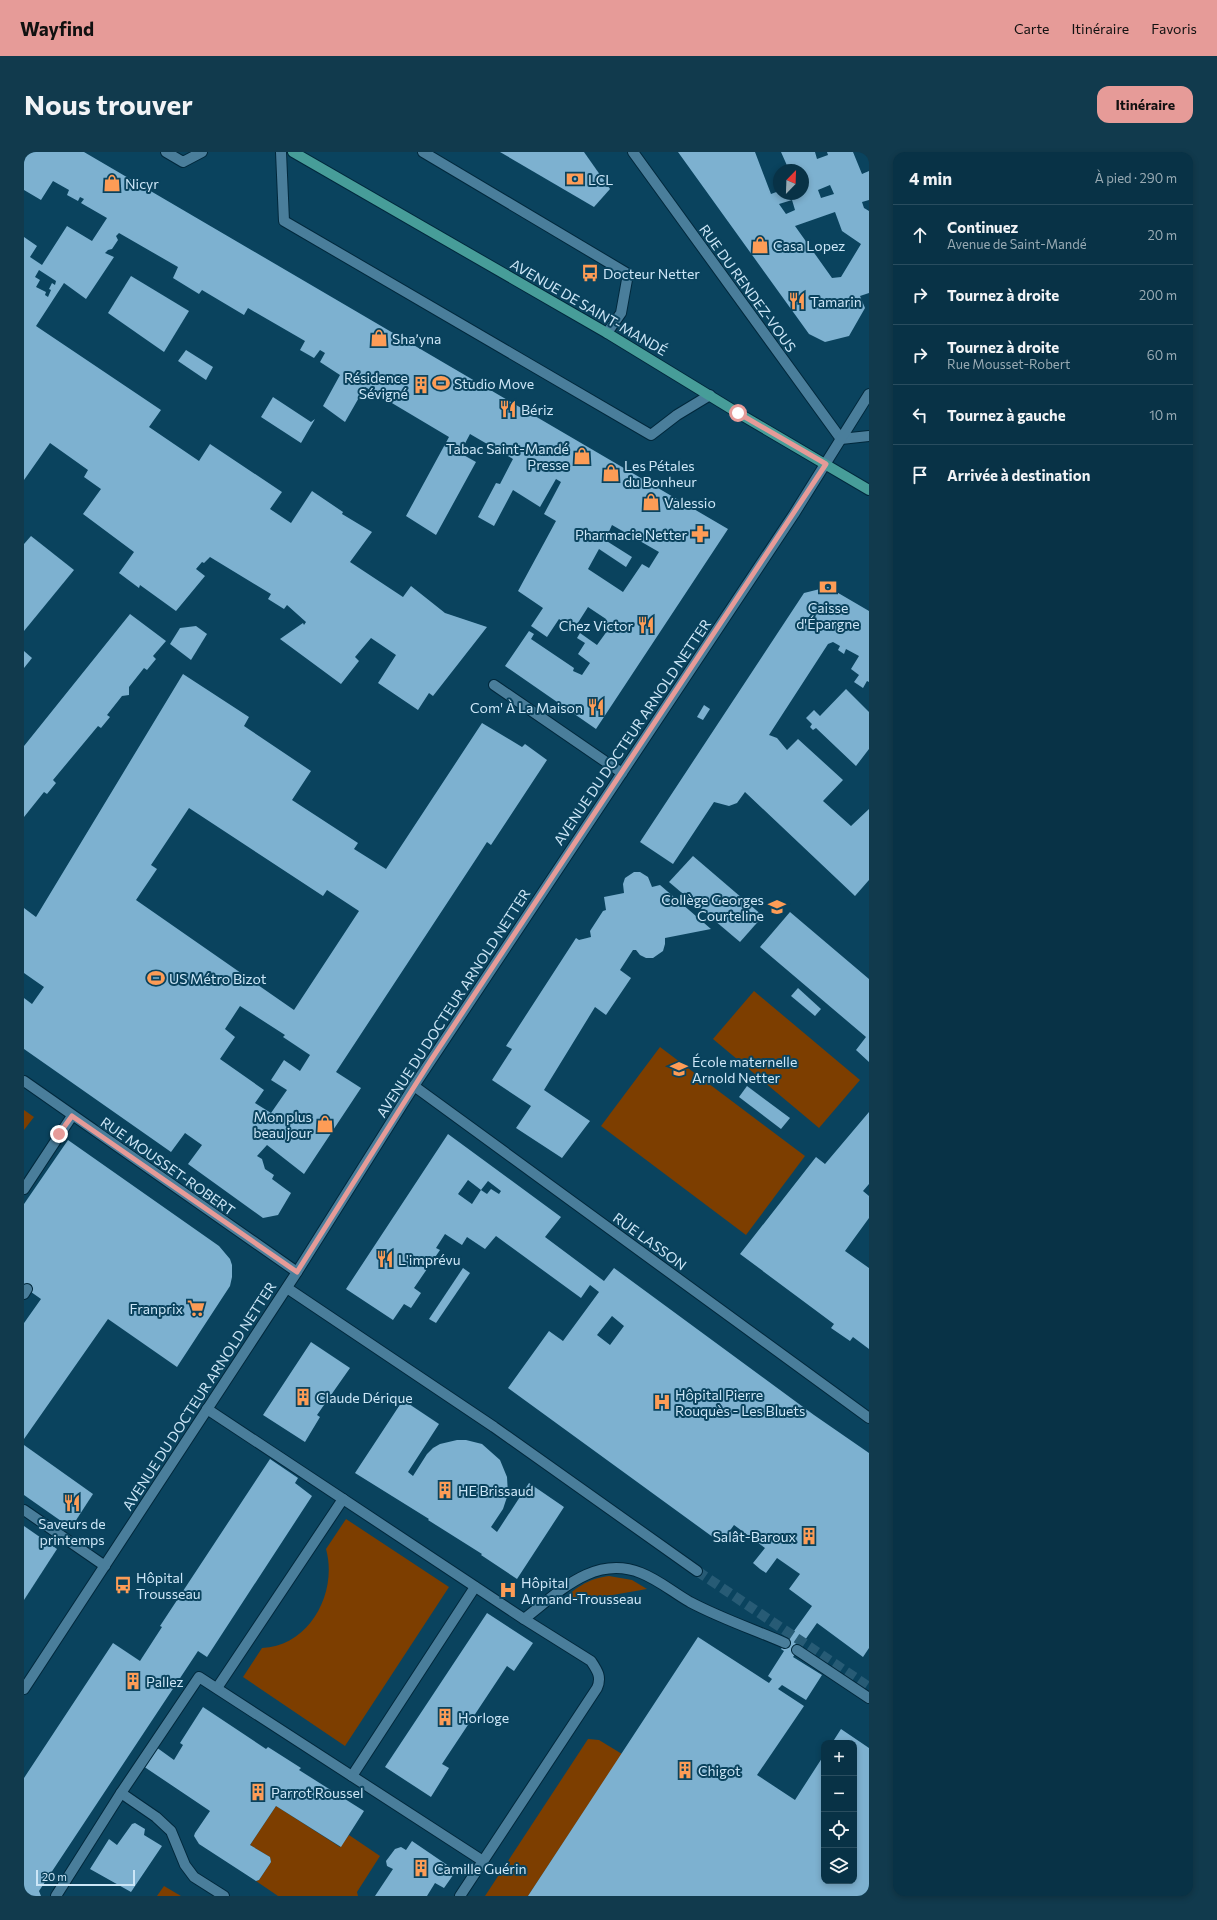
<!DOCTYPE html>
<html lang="fr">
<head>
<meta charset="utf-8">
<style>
	:root { --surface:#083246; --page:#113a4d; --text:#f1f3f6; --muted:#98aab3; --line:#294d5f; --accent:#e69b98 }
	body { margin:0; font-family:Commissioner,sans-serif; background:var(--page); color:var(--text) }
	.controls { position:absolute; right:12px; bottom:12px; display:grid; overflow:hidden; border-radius:8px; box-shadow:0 2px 6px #0003 }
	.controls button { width:36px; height:36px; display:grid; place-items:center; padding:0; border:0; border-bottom:1px solid var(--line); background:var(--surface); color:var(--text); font:20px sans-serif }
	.compass { position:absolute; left:749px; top:12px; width:36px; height:36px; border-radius:50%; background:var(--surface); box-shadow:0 2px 6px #0003; rotate:23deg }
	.scale { position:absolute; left:12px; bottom:10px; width:99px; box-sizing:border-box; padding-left:4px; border:2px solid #cce6f7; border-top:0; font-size:11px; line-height:14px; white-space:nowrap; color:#cce6f7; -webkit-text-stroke:3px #0a435e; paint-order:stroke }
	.stop { position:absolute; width:12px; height:12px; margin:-9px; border:3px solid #e69b98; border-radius:50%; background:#fff }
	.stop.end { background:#e69b98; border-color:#fff; box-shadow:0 1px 4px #0008 }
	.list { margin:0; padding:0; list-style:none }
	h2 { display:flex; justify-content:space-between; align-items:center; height:52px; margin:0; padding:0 16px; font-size:17px }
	h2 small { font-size:13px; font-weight:400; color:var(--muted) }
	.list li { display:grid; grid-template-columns:26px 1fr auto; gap:12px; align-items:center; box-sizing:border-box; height:60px; padding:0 16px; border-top:1px solid var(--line) }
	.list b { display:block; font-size:15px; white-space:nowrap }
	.list p { margin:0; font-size:13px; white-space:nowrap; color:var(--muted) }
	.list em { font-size:13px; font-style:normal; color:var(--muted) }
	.icon { flex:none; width:22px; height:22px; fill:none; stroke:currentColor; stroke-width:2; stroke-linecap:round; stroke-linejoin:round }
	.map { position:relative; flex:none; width:845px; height:1744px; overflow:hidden; border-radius:12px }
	header { display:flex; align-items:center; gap:24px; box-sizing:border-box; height:56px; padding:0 20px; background:var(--accent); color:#111 }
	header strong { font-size:19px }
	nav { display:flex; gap:22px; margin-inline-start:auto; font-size:14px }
	.intro { display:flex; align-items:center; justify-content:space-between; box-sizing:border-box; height:96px; padding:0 24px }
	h1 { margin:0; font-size:28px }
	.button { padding:10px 18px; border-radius:12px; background:var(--accent); color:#111; font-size:14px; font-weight:700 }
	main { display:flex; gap:24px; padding:0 24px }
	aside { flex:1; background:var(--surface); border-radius:12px; box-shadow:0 2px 6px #0003 }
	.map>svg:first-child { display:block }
	.green { fill:#7d3e00 }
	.building { fill:#7db1d0; fill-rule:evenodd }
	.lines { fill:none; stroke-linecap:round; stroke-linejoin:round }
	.minor-tunnel { stroke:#275b75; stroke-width:10; stroke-dasharray:10 5; stroke-linecap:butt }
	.minor-casing { stroke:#00283c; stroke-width:12 }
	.major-casing { stroke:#00283c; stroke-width:12 }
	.minor { stroke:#4a7e9b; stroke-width:10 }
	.major { stroke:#479d99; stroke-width:10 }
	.route { stroke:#e69b98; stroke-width:5 }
	.labels { text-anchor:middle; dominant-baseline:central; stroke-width:4; stroke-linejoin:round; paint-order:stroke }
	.poi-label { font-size:14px; fill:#cce6f7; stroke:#0a435e; text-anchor:start }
	.street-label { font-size:14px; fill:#cce6f7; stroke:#0a435e }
</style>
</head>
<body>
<header>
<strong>Wayfind</strong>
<nav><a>Carte</a><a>Itinéraire</a><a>Favoris</a></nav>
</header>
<div class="intro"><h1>Nous trouver</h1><a class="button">Itinéraire</a></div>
<main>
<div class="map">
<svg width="845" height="1744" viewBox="0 0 845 1744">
	<rect width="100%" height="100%" fill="#0a435e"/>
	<!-- green -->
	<g class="green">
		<polygon points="730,839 836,928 795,976 689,887"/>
		<polygon points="636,895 781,1004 722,1083 577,974"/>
		<polygon points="0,958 10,965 0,978"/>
		<path d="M322,1367L425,1435L321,1594L219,1525L238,1496C286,1494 314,1440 302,1397Z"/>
		<path d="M585,1424L608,1428L623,1437L537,1452C547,1437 566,1426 585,1424Z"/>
		<polygon points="564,1587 575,1588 598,1602 504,1744 461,1744"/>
		<polygon points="252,1654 316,1695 325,1683 356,1704 333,1740 334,1744 254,1744 232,1729 235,1728 247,1710 246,1705 226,1693"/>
		<polygon points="140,1734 157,1744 133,1744"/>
	</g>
	<!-- building -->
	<g class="building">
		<path d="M0,0H60L704,377L572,577L481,514L505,479L510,482L507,487L550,516L549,519L558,523L566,511L554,502L561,491L553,486L556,481L573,493L586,475L580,471L582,467L564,455L550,477L535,467L523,485L507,474L519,456L494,439L532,369L520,362L537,330L532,327L516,355L489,338L470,374L454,365L472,331L476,332L489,307L446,282L436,301L452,310L412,383L382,364L425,285L341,235L321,270L299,254L316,223L296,210L301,201L296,198L290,206L276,198L281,189L224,156L220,163L178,138L175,142L149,126L154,115L95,81L92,84L94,88L88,97L84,98L81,101L90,105L62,147L40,131L12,174L137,258L125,275L175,309L186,292L258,340L246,357L267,371L288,339L319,360L318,362L348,380L326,410L379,445L387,434L421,461L463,475L409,544L405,541L394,558L354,531L372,503L347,486L331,505L335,509L317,532L256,487L279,471L280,473L282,470L263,453L260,457L244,447L247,442L186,405L180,411L178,410L172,417L181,424L152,459L116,433L115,436L95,421L110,400L59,362L77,337L60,325L64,318L26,291L0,328V85L13,94L6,105L18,113L43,74L68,89L83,66L57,51L60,47L56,45L54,49L43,43L45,38L29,29L17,48L0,38ZM15,118L32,129L31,133L28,131L25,137L27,138L24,145L21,143L22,140L12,135L16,128L11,125ZM588,373L635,400L625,416L618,412L599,440L564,417L575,397L602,415L608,405L581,388Z"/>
		<polygon points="476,0 560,0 586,37 570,55"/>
		<path d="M654,0H731L747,42L755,39V42H779V18H765L757,0H791L793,7L804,3L803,0H829L838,22L845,19V48L838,50L840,56L845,59V141L836,144L841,156L825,184L801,190L785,182ZM806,33L810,42L797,46L794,38ZM768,48L771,58L762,62L755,52ZM811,60L818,79L837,92L817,125L808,126L771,74Z"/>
		<polygon points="107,124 165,159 140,200 84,161"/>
		<polygon points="162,198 189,215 182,228 154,209"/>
		<polygon points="249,245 287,270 291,267 277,291 237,265"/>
		<polygon points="7,384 50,418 0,479 0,392"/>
		<polygon points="804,435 845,459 845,530 843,529 839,536 830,530 835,523 827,517 835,504 822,497 820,502 814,498 816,494 809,490 804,492 745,583 753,586 763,598 774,587 819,628 799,649 827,674 845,657 845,728 831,744 721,640 713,651 705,654 690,650 649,712 616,690 780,441"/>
		<polygon points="106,462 142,489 129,504 132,507 123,518 120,516 105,535 105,543 98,544 83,563 86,565 77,576 74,574 29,628 32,631 23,642 20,640 0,665 0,594"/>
		<polygon points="172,474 183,482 167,508 146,492 156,476"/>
		<polygon points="0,499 8,506 0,516"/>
		<path d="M159,522L225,565L220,574L287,619L268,648L334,691L330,697L362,717L458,571L498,595L501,592L523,608L467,693L463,690L454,704L312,920L337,936L280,1022L243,993L233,1004L238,1007L241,1017L250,1023L248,1027L267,1041L254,1063L239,1066L164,1012L178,993L161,981L147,1000L0,897V846L8,852L20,835L0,821V756L12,765ZM165,656L299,744L303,738L335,759L270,858L112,748L133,717L127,713ZM216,854L261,883L259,885L286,903L276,919L260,908L247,928L263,938L247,961L231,951L240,938L196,907L211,885L201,877Z"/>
		<polygon points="822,537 845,560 845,597 832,614 792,576 789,578 786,575 788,572 782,566 790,558 796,564"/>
		<polygon points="680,553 686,557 679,568 673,565"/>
		<polygon points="669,704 739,764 716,790 645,730"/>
		<polygon points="610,720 616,720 624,725 628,735 636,733 687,777 641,786 641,792 639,799 629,806 622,806 616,803 612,798 609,798 596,818 607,826 582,863 571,855 520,938 566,969 538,1006 492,976 507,954 468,928 488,897 482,894 552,786 555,788 567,785 566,779 579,759 582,758 580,745 600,741 599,732 601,726"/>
		<polygon points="766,760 845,827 845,910 832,898 842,885 736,795"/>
		<polygon points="774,836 797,857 791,864 767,844"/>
		<polygon points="723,934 766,966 757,977 715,945"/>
		<polygon points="845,960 845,1032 839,1039 845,1044 845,1066 821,1099 845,1116 845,1197 829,1185 826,1189 807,1176 810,1172 716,1102 792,1005 801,1012"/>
		<path d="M424,982L537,1065L521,1085L580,1129L590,1116L790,1263L845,1301V1496L839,1505L793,1471L769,1505L798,1523L782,1548L758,1533L754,1537L780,1554L733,1623L771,1648L800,1603V1729H830V1591H808L817,1577L845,1596V1744H504L674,1485L745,1531L748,1527L744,1524L760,1499L757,1497L788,1454L765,1437L776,1422L753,1406L742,1421L736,1417L729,1411L741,1396L710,1373L697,1391L484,1236L525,1179L539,1189L575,1140L566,1133L557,1146L472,1084L461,1097L443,1085L438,1093L421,1082L412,1096L416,1098L390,1136L397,1141L387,1156L380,1152L369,1168L322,1137ZM444,1028L457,1038L448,1052L434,1042ZM464,1029L477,1039L475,1042L467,1037L463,1042L457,1038ZM588,1164L600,1174L586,1193L573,1183Z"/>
		<polygon points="44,988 195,1094 206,1107 208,1113 208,1125 206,1134 153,1215 84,1167 0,1287 0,1171 17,1147 0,1135 0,1052"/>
		<polygon points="439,1116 446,1121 412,1171 405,1167"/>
		<polygon points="287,1190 326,1216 293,1263 296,1265 281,1290 239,1263"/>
		<polygon points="379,1248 415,1272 384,1320 389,1324 403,1302 409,1296 416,1292 433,1288 442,1288 458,1292 476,1308 483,1325 484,1342 479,1357 467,1375 473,1380 505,1331 540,1355 493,1427 457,1403 458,1402 404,1368 405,1367 331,1321"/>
		<polygon points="0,1293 69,1342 47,1376 0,1343"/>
		<polygon points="246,1307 274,1326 271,1331 288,1344 183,1505 174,1499 15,1739 17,1744 0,1744 0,1626 89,1491 116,1509 138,1475 136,1474"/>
		<polygon points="0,1374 33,1397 0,1448"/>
		<polygon points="463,1461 509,1491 490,1519 483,1514 418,1612 425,1616 407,1645 361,1615"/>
		<polygon points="179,1555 242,1597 244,1595 277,1616 275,1618 340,1659 317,1695 252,1654 226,1693 246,1705 247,1710 235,1728 232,1729 175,1692 170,1684 171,1681 186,1659 119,1614 132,1595 150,1608 159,1593 156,1591"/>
		<polygon points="111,1671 121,1677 120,1683 138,1694 107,1740 66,1717 85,1687 93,1693 108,1672"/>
		<polygon points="388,1689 432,1719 420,1736 411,1731 403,1744 351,1744 369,1717 363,1714 362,1709 371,1697 377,1695 382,1698"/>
	</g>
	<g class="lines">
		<!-- minor-tunnel -->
		<polyline class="minor-tunnel" points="673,1419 845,1535"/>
		<!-- minor casing -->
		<g class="minor-casing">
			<g id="minor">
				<polyline points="142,0 159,10 178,0"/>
				<polyline points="257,0 260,69 627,283 653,263 686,243"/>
				<polyline points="399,0 604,122 597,161 583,181"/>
				<polyline points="609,0 817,287"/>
				<polyline points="817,287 845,284"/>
				<polyline points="470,533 598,621"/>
				<polyline points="0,929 273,1120"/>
				<polyline points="390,934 845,1266"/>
				<polyline points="0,1037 48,964"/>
				<polyline points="263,1136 470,1275 673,1419"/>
				<polyline points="0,1142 3,1137"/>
				<polyline points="183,1257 319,1347"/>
				<polyline points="0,1358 81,1414"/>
				<path d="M500,1467C534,1441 570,1402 617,1421C635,1428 650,1441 666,1450C696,1466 731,1478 761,1491"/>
				<polyline points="773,1498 845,1546"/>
				<path d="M193,1536L319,1347L500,1467L567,1509C573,1518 578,1525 573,1536L436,1744"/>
				<polyline points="0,1537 273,1120 390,934 770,362 845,242"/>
				<polyline points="328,1624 451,1435"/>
				<polyline points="97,1641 132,1665 147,1679 161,1713 170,1725 200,1744"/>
				<polyline points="32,1744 97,1641 175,1525 459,1709"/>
			</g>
		</g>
		<!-- major casing -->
		<g class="major-casing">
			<polyline id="major" points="269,0 583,181 714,261 845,338"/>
		</g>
		<!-- minor -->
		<use href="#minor" class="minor"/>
		<!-- major -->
		<use href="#major" class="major"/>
	</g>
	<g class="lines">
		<!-- route -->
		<polyline class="route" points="35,982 48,964 273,1120 407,908 802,312 714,261"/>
	</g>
	<!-- icons -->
	<defs>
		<g id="bank-bare" transform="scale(1.38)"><path d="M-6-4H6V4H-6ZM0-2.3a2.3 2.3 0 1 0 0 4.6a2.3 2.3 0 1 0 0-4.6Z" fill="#fd9c56" stroke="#0a435e" stroke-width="2.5" paint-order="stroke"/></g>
		<g id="shop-bare" transform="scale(1.38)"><path d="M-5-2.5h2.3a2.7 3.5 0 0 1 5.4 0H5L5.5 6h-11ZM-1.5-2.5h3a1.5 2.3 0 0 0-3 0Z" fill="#fd9c56" stroke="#0a435e" stroke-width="2.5" paint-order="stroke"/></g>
		<g id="bus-bare" transform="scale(1.38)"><path d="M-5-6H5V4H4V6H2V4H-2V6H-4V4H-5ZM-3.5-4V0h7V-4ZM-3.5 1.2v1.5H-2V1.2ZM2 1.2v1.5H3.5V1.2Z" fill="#fd9c56" stroke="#0a435e" stroke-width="2.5" paint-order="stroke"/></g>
		<g id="restaurant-bare" transform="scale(1.38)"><path d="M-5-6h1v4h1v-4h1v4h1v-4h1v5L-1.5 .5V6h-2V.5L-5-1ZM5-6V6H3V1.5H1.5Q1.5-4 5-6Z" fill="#fd9c56" stroke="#0a435e" stroke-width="2.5" paint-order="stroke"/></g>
		<g id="stadium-bare" transform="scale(1.38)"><path d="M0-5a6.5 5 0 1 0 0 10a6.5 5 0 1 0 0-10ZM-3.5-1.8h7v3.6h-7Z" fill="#fd9c56" stroke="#0a435e" stroke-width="2.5" paint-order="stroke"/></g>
		<g id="building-bare" transform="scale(1.38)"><path d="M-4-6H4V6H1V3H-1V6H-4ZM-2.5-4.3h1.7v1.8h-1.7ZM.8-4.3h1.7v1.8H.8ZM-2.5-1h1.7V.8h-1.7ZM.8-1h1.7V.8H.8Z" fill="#fd9c56" stroke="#0a435e" stroke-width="2.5" paint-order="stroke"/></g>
		<g id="pharmacy-bare" transform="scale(1.38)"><path d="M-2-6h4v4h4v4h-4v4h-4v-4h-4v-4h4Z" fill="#fd9c56" stroke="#0a435e" stroke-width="2.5" paint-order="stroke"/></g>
		<g id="school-bare" transform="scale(1.38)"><path d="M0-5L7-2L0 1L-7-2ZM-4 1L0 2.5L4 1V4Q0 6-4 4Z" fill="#fd9c56" stroke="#0a435e" stroke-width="2.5" paint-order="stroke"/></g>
		<g id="supermarket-bare" transform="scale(1.38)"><path d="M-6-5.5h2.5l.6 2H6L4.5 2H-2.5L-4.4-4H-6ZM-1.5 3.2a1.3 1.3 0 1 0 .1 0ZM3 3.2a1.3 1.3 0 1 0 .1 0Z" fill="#fd9c56" stroke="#0a435e" stroke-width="2.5" paint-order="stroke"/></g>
		<g id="hospital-bare" transform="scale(1.38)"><path d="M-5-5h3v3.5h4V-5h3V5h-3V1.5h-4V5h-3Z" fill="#fd9c56" stroke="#0a435e" stroke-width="2.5" paint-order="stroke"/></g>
	</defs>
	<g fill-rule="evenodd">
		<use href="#bank-bare" x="551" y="27"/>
		<use href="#shop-bare" x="88" y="31"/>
		<use href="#shop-bare" x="736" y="93"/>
		<use href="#bus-bare" x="566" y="121"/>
		<use href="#restaurant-bare" x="773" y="149"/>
		<use href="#shop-bare" x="355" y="186"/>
		<use href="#stadium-bare" x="417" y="231"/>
		<use href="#building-bare" x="397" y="233"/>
		<use href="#restaurant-bare" x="484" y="257"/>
		<use href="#shop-bare" x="558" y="304"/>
		<use href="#shop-bare" x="587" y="321"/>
		<use href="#shop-bare" x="627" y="350"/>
		<use href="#pharmacy-bare" x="676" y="382"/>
		<use href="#bank-bare" x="804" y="435"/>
		<use href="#restaurant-bare" x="622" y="473"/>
		<use href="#restaurant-bare" x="572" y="555"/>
		<use href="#school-bare" x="753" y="755"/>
		<use href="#stadium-bare" x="132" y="826"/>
		<use href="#school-bare" x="655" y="917"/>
		<use href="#shop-bare" x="301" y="972"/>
		<use href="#restaurant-bare" x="361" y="1107"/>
		<use href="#supermarket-bare" x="172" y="1156"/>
		<use href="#building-bare" x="279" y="1245"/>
		<use href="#hospital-bare" x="638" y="1250"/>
		<use href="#building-bare" x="421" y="1338"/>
		<use href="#restaurant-bare" x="48" y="1351"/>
		<use href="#building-bare" x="785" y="1384"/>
		<use href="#bus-bare" x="99" y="1433"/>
		<use href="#hospital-bare" x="484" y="1438"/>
		<use href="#building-bare" x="109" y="1529"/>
		<use href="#building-bare" x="421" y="1565"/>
		<use href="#building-bare" x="661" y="1618"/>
		<use href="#building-bare" x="234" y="1640"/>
		<use href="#building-bare" x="397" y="1716"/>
	</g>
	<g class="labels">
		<!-- poi labels -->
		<g class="poi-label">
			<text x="564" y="27">LCL</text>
			<text x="101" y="31">Nicyr</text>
			<text x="749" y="93">Casa Lopez</text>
			<text x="579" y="121">Docteur Netter</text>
			<text x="786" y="149">Tamarin</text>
			<text x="368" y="186">Sha’yna</text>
			<text x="384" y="225" text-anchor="end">Résidence<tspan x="384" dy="16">Sévigné</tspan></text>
			<text x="430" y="231">Studio Move</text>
			<text x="497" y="257">Bériz</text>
			<text x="545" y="296" text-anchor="end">Tabac Saint-Mandé<tspan x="545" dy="16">Presse</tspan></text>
			<text x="600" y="313">Les Pétales<tspan x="600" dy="16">du Bonheur</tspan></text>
			<text x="640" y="350">Valessio</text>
			<text x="663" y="382" text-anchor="end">Pharmacie Netter</text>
			<text x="804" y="455" text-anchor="middle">Caisse<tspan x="804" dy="16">d'Épargne</tspan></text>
			<text x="609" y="473" text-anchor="end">Chez Victor</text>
			<text x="559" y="555" text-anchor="end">Com' À La Maison</text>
			<text x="740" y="747" text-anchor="end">Collège Georges<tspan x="740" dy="16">Courteline</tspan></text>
			<text x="145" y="826">US Métro Bizot</text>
			<text x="668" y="909">École maternelle<tspan x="668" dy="16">Arnold Netter</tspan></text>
			<text x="288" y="964" text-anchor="end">Mon plus<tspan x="288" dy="16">beau jour</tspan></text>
			<text x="374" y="1107">L'imprévu</text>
			<text x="159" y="1156" text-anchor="end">Franprix</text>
			<text x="651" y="1242">Hôpital Pierre<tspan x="651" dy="16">Rouquès - Les Bluets</tspan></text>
			<text x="292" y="1245">Claude Dérique</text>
			<text x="434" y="1338">HE Brissaud</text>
			<text x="48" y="1371" text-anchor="middle">Saveurs de<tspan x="48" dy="16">printemps</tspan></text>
			<text x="772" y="1384" text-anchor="end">Salât-Baroux</text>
			<text x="112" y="1425">Hôpital<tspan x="112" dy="16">Trousseau</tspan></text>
			<text x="497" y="1430">Hôpital<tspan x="497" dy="16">Armand-Trousseau</tspan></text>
			<text x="122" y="1529">Pallez</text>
			<text x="434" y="1565">Horloge</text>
			<text x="674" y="1618">Chigot</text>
			<text x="247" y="1640">Parrot Roussel</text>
			<text x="410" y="1716">Camille Guérin</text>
		</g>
		<!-- street labels -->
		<g class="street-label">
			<text transform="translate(724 136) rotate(54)">RUE DU RENDEZ-VOUS</text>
			<text transform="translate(565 155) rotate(30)">AVENUE DE SAINT-MANDÉ</text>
			<text transform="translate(608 580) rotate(-56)">AVENUE DU DOCTEUR ARNOLD NETTER</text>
			<text transform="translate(429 851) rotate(-57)">AVENUE DU DOCTEUR ARNOLD NETTER</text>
			<text transform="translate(144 1014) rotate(35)">RUE MOUSSET-ROBERT</text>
			<text transform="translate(626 1089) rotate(36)">RUE LASSON</text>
			<text transform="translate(175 1244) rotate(-57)">AVENUE DU DOCTEUR ARNOLD NETTER</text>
		</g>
	</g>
</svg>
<div class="controls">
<button>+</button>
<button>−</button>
<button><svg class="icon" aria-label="locate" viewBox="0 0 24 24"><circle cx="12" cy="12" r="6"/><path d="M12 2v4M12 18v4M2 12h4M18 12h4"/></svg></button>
<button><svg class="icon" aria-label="layers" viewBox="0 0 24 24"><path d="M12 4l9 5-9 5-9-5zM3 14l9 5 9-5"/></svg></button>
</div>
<svg class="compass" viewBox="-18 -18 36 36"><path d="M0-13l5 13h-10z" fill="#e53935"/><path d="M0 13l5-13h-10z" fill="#98aab3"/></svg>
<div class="scale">20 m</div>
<div class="stop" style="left:714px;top:261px"></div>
<div class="stop end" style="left:35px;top:982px"></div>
</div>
<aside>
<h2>4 min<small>À pied · 290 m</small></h2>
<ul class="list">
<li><svg class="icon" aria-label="ahead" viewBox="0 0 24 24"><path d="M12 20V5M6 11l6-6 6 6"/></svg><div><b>Continuez</b><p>Avenue de Saint-Mandé</p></div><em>20 m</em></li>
<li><svg class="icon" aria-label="right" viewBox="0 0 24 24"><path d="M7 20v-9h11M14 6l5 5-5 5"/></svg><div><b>Tournez à droite</b></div><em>200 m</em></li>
<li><svg class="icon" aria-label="right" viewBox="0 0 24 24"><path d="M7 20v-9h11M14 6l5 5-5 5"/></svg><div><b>Tournez à droite</b><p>Rue Mousset-Robert</p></div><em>60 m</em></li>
<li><svg class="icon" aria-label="left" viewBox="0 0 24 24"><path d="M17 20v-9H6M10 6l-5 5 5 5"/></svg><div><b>Tournez à gauche</b></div><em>10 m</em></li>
<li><svg class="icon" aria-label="arrive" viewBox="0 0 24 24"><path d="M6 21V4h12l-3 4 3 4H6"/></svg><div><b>Arrivée à destination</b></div></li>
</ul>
</aside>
</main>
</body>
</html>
